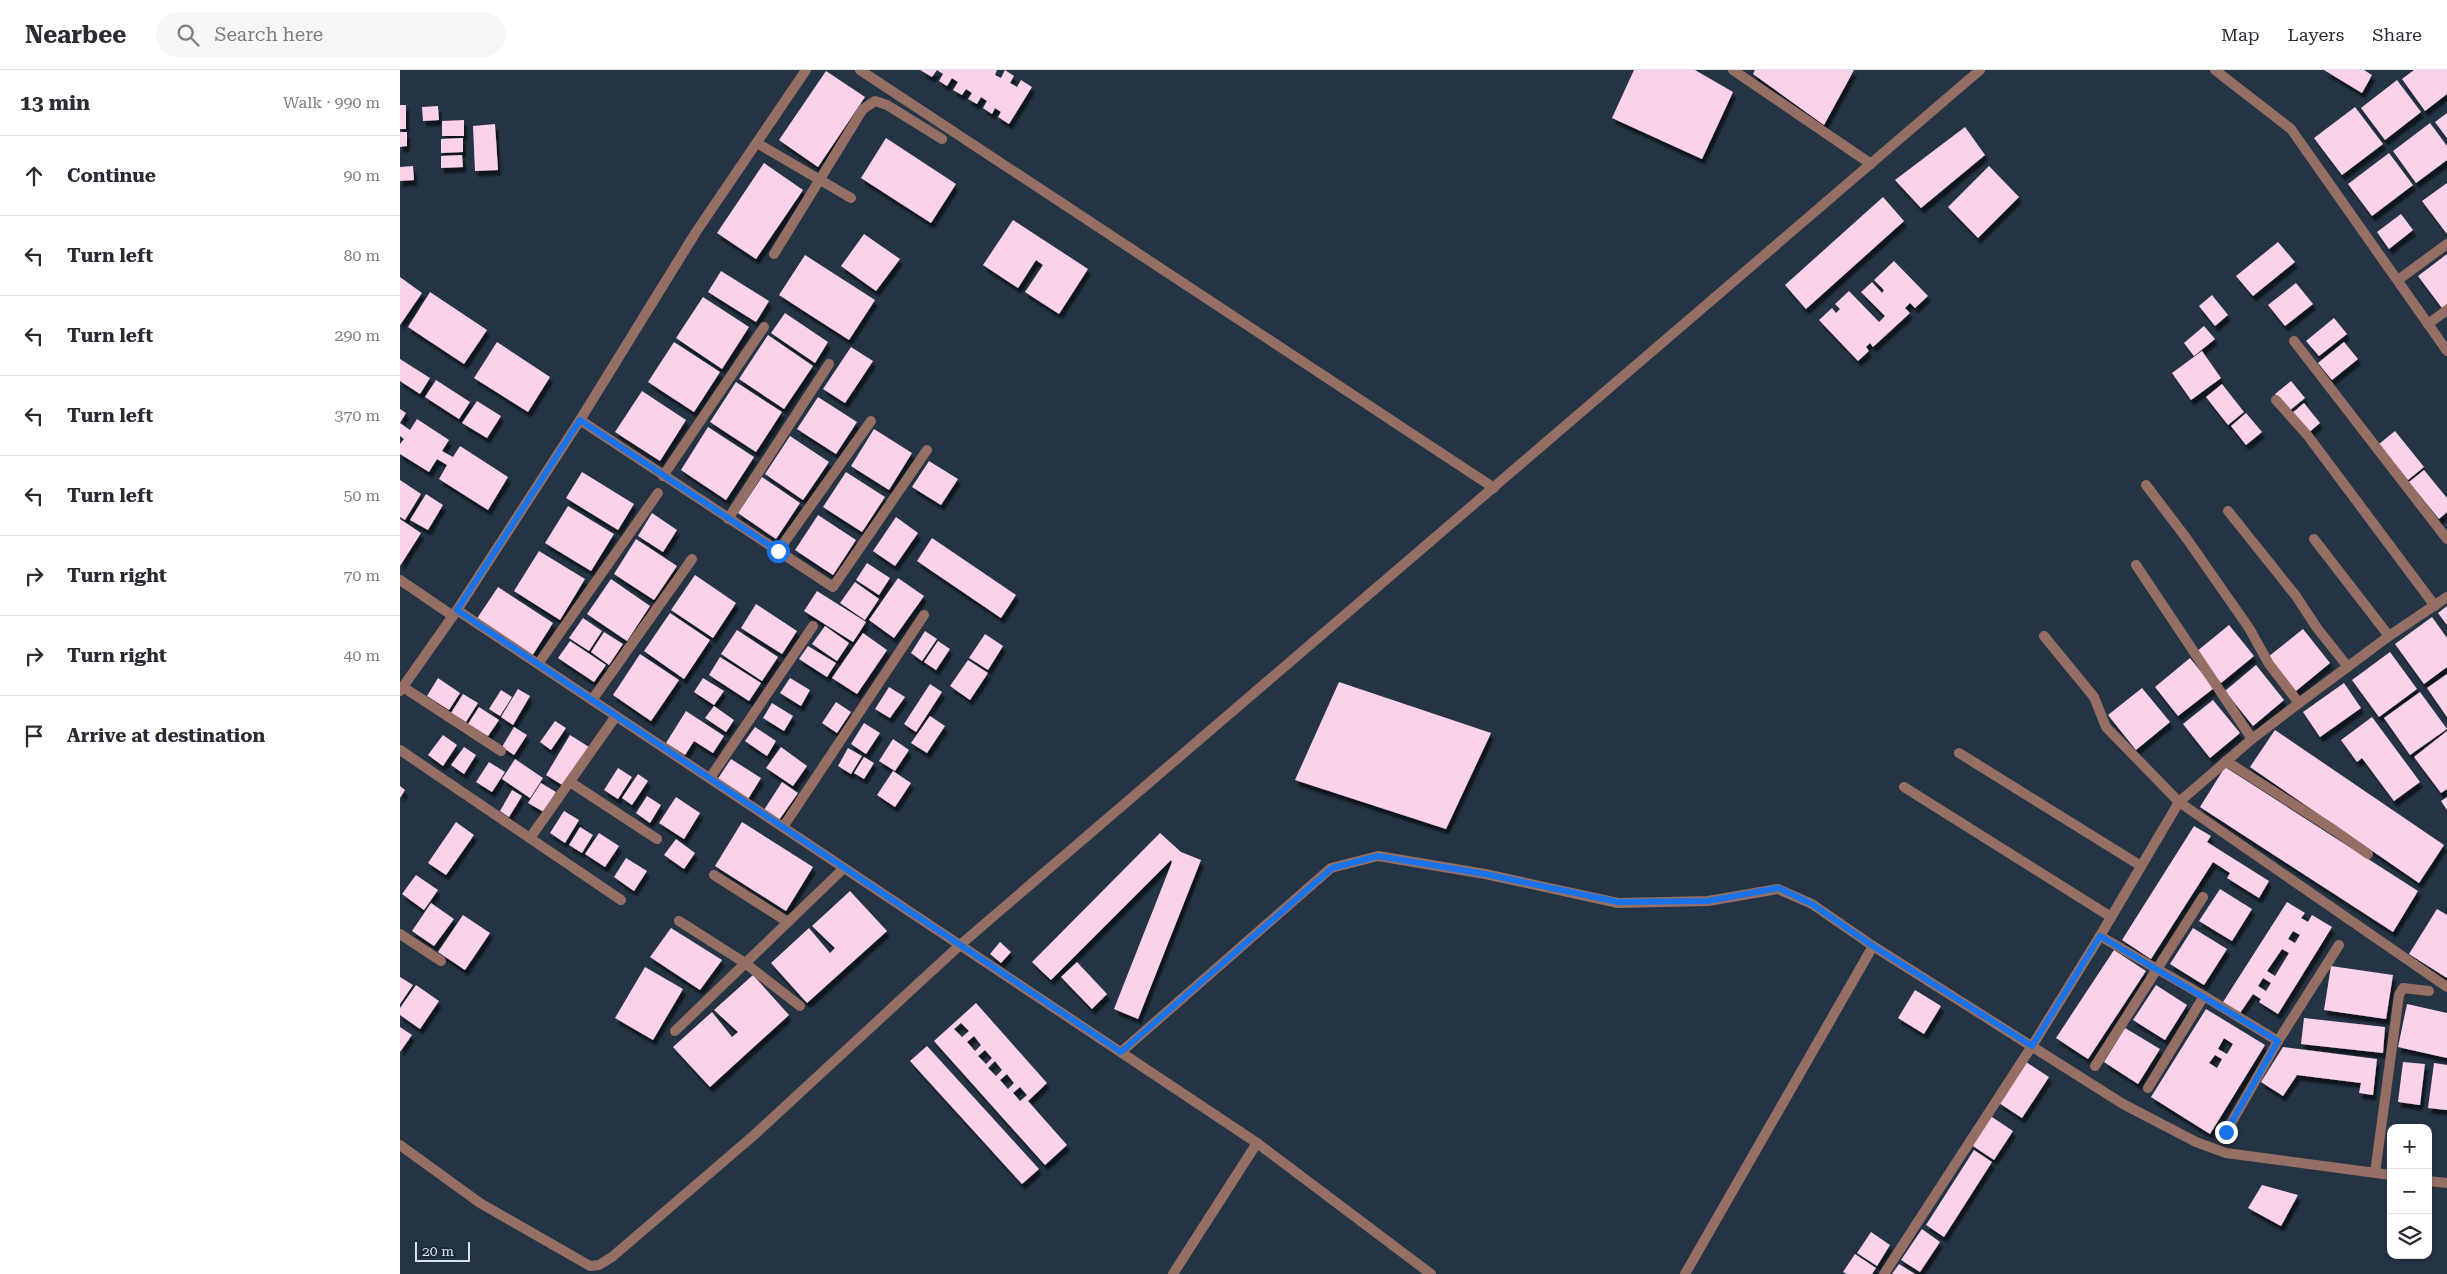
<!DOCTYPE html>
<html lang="en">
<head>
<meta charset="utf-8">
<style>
	:root { --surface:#fff; --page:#f7f7f7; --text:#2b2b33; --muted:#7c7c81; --line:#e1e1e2 }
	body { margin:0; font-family:"Roboto Serif",serif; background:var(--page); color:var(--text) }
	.controls { position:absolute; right:15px; bottom:15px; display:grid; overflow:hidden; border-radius:10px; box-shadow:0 1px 4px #0004 }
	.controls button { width:45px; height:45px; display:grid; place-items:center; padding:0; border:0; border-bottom:1px solid var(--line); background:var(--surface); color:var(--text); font:25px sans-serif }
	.scale { position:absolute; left:15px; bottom:12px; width:55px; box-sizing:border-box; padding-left:5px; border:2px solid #d7e0ec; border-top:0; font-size:14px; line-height:18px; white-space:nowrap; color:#d7e0ec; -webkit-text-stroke:4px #1b2a3b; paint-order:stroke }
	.stop { position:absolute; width:15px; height:15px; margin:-11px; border:4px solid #1a73e8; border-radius:50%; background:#fff }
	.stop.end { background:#1a73e8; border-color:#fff; box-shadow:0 1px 5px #0008 }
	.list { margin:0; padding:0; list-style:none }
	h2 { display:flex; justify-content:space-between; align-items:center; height:65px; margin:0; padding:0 20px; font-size:21px }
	h2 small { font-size:16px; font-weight:400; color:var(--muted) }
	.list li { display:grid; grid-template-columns:32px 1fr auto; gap:15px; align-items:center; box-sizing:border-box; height:80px; padding:0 20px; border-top:1px solid var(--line) }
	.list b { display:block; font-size:19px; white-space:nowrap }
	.list em { font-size:16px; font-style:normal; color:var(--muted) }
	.icon { flex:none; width:28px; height:28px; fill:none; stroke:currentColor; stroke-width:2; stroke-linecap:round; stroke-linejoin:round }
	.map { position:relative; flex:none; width:2047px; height:1204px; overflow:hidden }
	header { display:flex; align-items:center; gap:30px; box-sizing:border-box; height:70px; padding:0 25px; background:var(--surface); border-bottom:1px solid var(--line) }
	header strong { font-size:24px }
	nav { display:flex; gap:28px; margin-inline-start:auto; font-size:18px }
	.search { width:350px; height:45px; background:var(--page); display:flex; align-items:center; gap:12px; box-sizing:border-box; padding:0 18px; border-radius:28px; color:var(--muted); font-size:19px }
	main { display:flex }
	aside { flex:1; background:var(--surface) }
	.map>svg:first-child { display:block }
	.building { fill:#fad2ea; fill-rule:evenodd; filter:url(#shadow) }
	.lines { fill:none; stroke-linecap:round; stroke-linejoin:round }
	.minor { stroke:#956e64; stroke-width:10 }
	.route { stroke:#1a73e8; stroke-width:6 }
</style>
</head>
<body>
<header>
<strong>Nearbee</strong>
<div class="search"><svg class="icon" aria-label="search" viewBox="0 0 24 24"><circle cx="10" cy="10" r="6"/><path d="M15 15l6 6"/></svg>Search here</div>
<nav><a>Map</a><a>Layers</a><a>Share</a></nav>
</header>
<main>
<aside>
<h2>13 min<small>Walk · 990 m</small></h2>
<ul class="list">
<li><svg class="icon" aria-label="ahead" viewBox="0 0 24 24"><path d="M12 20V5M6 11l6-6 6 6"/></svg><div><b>Continue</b></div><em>90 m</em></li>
<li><svg class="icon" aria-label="left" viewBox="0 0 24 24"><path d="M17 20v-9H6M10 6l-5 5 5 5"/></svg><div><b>Turn left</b></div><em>80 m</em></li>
<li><svg class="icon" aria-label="left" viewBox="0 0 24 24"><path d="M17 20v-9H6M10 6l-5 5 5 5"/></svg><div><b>Turn left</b></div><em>290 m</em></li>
<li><svg class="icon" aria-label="left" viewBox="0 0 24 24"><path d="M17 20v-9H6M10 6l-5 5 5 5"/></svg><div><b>Turn left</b></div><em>370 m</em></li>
<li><svg class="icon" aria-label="left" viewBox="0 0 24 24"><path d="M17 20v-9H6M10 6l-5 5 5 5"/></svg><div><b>Turn left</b></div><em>50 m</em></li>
<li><svg class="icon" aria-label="right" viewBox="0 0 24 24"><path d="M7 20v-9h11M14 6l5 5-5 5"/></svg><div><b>Turn right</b></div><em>70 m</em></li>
<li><svg class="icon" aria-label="right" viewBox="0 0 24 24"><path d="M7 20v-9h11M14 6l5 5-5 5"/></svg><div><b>Turn right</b></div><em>40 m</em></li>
<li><svg class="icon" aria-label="arrive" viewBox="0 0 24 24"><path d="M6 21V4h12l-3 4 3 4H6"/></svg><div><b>Arrive at destination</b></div></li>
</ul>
</aside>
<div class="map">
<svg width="2047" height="1204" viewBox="0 0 2047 1204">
	<defs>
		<filter id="shadow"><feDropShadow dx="3" dy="5.5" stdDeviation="1" flood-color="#0009"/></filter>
	</defs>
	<rect width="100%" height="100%" fill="#253445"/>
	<!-- building -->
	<g class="building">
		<polygon points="520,0 537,0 532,7"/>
		<polygon points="537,0 597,0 595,5 601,8 605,0 614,6 610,13 617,17 621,10 632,17 609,54 598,47 601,42 595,38 592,44 583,38 587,31 581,27 577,34 568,29 572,23 566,19 562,25 553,20 558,12 552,8 547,16 539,11 543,4"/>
		<polygon points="1234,0 1295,0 1333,22 1302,89 1212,48"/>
		<polygon points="1355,0 1454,0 1424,55 1353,4"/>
		<polygon points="1924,0 1964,0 1972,5 1962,23"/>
		<polygon points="2014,0 2047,0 2047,24 2025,41 2002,9"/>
		<polygon points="426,1 465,27 418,97 379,70"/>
		<polygon points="1997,10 2021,42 1985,70 1961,38"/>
		<rect x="0" y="35" width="6" height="24"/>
		<polygon points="38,36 39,50 23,51 22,37"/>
		<polygon points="1955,37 1983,74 1942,105 1914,68"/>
		<polygon points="2047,43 2047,68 2035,52"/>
		<polygon points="64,50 64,66 42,66 42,51"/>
		<polygon points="2030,53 2047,76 2047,90 2016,113 1993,81"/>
		<polygon points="95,54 98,100 75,101 73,56"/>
		<polygon points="1565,57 1585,85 1521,138 1495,110"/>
		<polygon points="0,62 7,62 7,76 0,77"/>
		<polygon points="63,68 63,82 41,83 41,69"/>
		<polygon points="486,68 556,114 531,153 461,108"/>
		<polygon points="1989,83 2013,115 1972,146 1948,114"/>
		<polygon points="62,85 63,97 41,98 41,86"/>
		<polygon points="364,93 403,120 356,189 317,163"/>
		<polygon points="13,96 14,110 0,111 0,97"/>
		<polygon points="1589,96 1619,127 1578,168 1548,137"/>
		<polygon points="2047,113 2047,164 2022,131"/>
		<polygon points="1483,127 1504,151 1406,239 1385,215"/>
		<polygon points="2001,144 2013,160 1989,179 1977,162"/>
		<polygon points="613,150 688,199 659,244 625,222 643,195 636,190 618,218 583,195"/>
		<polygon points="464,164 500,189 476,221 441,196"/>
		<polygon points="1878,172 1895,192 1853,226 1836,206"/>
		<polygon points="2047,184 2047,234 2042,238 2018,206"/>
		<polygon points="405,185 475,230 449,270 379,225"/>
		<polygon points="1494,191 1528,226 1515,238 1510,233 1505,238 1510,243 1473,277 1470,273 1466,277 1469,281 1458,291 1419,250 1432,238 1436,243 1440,239 1435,234 1449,221 1479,252 1485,246 1461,222 1472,212 1482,223 1484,220 1474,210"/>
		<polygon points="321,201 369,231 356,252 308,222"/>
		<polygon points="0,207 22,223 0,255"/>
		<polygon points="1896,213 1913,234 1885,256 1868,235"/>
		<polygon points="30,222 87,260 64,294 8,257"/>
		<polygon points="1812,225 1828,245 1815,256 1799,236"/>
		<polygon points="303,227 349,257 322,299 276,268"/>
		<polygon points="385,243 428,272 415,293 371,263"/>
		<polygon points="1934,248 1947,264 1919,286 1906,271"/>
		<polygon points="1804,256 1815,269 1794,286 1784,273"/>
		<polygon points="368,265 413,296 384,339 339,309"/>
		<polygon points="97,272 150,307 128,342 74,308"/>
		<polygon points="274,272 320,302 294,342 248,312"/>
		<polygon points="1944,272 1958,289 1932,310 1918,293"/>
		<polygon points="451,277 473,291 445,333 423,319"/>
		<polygon points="1802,281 1821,308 1791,330 1772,303"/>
		<polygon points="0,289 30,308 20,324 0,311"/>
		<polygon points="36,310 70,332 59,349 25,327"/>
		<polygon points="1891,311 1905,328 1889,341 1875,324"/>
		<polygon points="336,312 382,342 356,382 310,352"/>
		<polygon points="1822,314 1844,342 1828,355 1806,327"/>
		<polygon points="242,321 286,350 260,391 215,362"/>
		<polygon points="418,327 457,352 436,384 397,359"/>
		<polygon points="77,331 101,346 87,368 62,353"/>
		<polygon points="1904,333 1920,353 1907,364 1891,344"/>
		<polygon points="0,339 6,343 0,353"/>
		<polygon points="1846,343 1862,362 1846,375 1831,356"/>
		<polygon points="17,349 49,370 42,381 53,387 60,376 108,407 88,440 39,409 47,395 37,389 29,402 0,384 0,374 4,369 0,366 0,353 10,360"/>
		<polygon points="308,357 354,387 326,430 281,400"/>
		<polygon points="474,359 512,383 489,420 451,396"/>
		<polygon points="1995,361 2024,397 2008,410 1979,374"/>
		<polygon points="390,366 429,392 403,430 365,404"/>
		<polygon points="529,391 558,409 541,435 512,417"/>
		<polygon points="2024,400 2047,428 2047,442 2039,449 2009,412"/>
		<polygon points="182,402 234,434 218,460 166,428"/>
		<polygon points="446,402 485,427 462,462 423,437"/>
		<polygon points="362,407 400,433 376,469 338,443"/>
		<polygon points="0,410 21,424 5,450 0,447"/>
		<polygon points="26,424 43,435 28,460 10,450"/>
		<polygon points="168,436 214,464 191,501 145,473"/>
		<polygon points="252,443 277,460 263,482 238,466"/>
		<polygon points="418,445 456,470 433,505 395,480"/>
		<polygon points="496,447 518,463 495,496 473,481"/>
		<polygon points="0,449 21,463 0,496"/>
		<polygon points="532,468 616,525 601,548 517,491"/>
		<polygon points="236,469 277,496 254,530 214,504"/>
		<polygon points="139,481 185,509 160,550 114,521"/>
		<polygon points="467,493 490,508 479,525 456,510"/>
		<polygon points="295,505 336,533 313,568 271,540"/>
		<polygon points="498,508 524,526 494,568 469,550"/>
		<polygon points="211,509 250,536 227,571 187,544"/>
		<polygon points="455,512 479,529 465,550 440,533"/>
		<polygon points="98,517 153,553 132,586 76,550"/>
		<polygon points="417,521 466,552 453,572 404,541"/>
		<polygon points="356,534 397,561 382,584 341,558"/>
		<polygon points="2047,536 2047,555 2038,543"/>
		<polygon points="270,543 310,570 284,609 244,581"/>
		<polygon points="2032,547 2047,568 2047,597 2024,614 1995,574"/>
		<polygon points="183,548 202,561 189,581 169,568"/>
		<polygon points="1829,555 1854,586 1821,613 1796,582"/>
		<polygon points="425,556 449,573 437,591 412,574"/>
		<polygon points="1903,559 1930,593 1896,621 1868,587"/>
		<polygon points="337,560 378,587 362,611 321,584"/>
		<polygon points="525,561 537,569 522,591 511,583"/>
		<polygon points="204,562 223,574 209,595 191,582"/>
		<polygon points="463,563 487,580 457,624 432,608"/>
		<polygon points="585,564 603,576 588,600 569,588"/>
		<polygon points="170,571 206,595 194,612 158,588"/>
		<polygon points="538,571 550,579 536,600 524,592"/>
		<polygon points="408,576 436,593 427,607 399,589"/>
		<polygon points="1990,582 2017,619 1979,647 1952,610"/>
		<polygon points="240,584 279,610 251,651 213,625"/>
		<polygon points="320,587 361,613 349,631 309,605"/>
		<polygon points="1790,588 1814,618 1778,646 1755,617"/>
		<polygon points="568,590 588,603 570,630 550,616"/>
		<polygon points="1856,595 1884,630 1853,656 1825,621"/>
		<polygon points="2047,604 2047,647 2027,618"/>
		<polygon points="38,608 60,623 49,640 27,626"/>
		<polygon points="303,608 324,621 314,635 294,622"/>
		<polygon points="390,608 410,620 401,636 380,623"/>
		<polygon points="939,612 1091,663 1046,759 895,710"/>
		<polygon points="1944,613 1961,638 1920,667 1903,642"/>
		<polygon points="530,614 542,622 516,662 504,654"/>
		<polygon points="489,617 505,627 490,648 475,639"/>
		<polygon points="1742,618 1770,652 1736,680 1708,645"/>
		<polygon points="118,619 130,626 113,655 101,647"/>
		<polygon points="101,620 112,627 100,646 89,639"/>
		<polygon points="2020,622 2047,659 2010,685 1984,648"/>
		<polygon points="63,624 78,633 66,652 51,643"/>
		<polygon points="1813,630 1840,663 1810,688 1783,654"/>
		<polygon points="436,632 451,642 437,663 422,653"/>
		<polygon points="372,633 393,646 384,661 363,648"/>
		<polygon points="314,636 334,650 326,662 305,648"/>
		<polygon points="79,637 99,650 88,666 68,654"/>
		<polygon points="286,641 324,666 313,683 294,671 285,685 266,673"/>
		<polygon points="530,646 545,656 527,683 511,673"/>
		<polygon points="1972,647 2020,712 1994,731 1962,688 1957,692 1941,670"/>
		<polygon points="155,651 166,658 151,680 140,672"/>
		<polygon points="464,653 480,663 466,684 451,674"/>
		<polygon points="114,657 127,665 114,685 102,677"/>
		<polygon points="355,657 376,671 367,686 345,671"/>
		<polygon points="1875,660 2044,775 2019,813 1850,697"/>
		<polygon points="2047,661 2047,719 2041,723 2014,687"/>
		<polygon points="43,665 57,675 43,696 28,685"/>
		<polygon points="170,665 189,677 164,716 146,705"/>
		<polygon points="493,669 509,680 495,701 479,691"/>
		<polygon points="64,677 76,685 64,704 51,695"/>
		<polygon points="381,677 407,696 393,716 366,698"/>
		<polygon points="448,678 462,686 451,704 438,696"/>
		<polygon points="464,687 474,693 464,709 454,703"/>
		<polygon points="115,689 143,708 130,728 102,709"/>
		<polygon points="331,689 361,708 348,729 317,710"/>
		<polygon points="89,692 105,702 92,722 76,712"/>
		<polygon points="1825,697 2018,821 1993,862 1800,737"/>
		<polygon points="218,698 232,707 218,729 204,720"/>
		<polygon points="493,701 511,713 495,737 477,725"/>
		<polygon points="238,704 248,711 232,735 222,728"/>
		<polygon points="382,712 398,723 379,750 364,740"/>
		<polygon points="141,713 156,722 144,742 128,733"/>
		<polygon points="0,716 5,720 0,728"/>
		<polygon points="112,720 122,726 109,747 100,741"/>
		<polygon points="247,726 261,735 250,753 236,743"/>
		<polygon points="276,727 300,743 284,769 259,753"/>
		<polygon points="2047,727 2047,740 2041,731"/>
		<polygon points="164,741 179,750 165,773 150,763"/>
		<polygon points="56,752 74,765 46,805 28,793"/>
		<polygon points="342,752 413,797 386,841 315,796"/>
		<polygon points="1794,756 1811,766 1807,772 1869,811 1859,828 1827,808 1830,803 1813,792 1751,889 1722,870"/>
		<polygon points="180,757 193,765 182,783 169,775"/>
		<polygon points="199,763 219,776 205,797 185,784"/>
		<polygon points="760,763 781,782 801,790 738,949 714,939 772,792 771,790 651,910 632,892"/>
		<polygon points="276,769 295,783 284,799 264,785"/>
		<polygon points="226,788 247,801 234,821 214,807"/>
		<polygon points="16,805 38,820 24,840 2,824"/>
		<polygon points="1820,819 1852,839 1832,871 1799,851"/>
		<polygon points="450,821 487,861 407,933 371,893 409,858 430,883 435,878 412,856"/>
		<path d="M1887,832L1905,843L1901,848L1908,852L1912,845L1932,857L1878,944L1859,932L1861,929L1853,924L1840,943L1823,932ZM1893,861L1900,865L1895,873L1888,869ZM1882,879L1889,883L1875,906L1867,901ZM1863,908L1871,913L1866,921L1858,916Z"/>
		<polygon points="31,833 54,849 34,876 12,861"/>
		<polygon points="2037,839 2047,845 2047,908 2009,884"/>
		<polygon points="63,845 90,863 65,900 38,882"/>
		<polygon points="271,858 322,890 300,920 250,887"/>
		<polygon points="1793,858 1827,879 1804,915 1770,894"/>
		<polygon points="600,872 611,882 601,893 590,884"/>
		<polygon points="1714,880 1746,901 1688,989 1656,968"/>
		<polygon points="677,892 707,924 692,939 661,907"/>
		<polygon points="1931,896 1993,905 1986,949 1924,940"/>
		<polygon points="245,897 283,919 253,970 215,948"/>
		<polygon points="353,905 389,945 310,1017 273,977 312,942 332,967 338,962 314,940"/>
		<polygon points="0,907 13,915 0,934"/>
		<polygon points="16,915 39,931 20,959 0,945 0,938"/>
		<polygon points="1756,915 1787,935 1765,970 1733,950"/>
		<polygon points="1515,920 1541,936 1524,964 1498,948"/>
		<path d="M576,933L647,1013L628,1031L667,1075L645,1095L534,971ZM561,953L569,961L562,967L554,959ZM574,966L581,975L575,981L567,972ZM585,980L592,988L586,994L578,986ZM595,991L602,1000L596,1006L588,998ZM607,1004L614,1013L608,1019L600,1010ZM620,1017L627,1025L620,1031L613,1023Z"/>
		<polygon points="2007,934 2047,943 2047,988 1998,977"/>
		<path d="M1806,939L1865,975L1810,1064L1751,1027ZM1824,968L1833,974L1827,984L1818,979ZM1815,985L1822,989L1817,998L1809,993Z"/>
		<polygon points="1904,948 1985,957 1983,983 1901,974"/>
		<polygon points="0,957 12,965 0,982"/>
		<polygon points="1725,958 1760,979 1738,1014 1704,992"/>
		<polygon points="527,976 639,1099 622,1114 510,991"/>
		<polygon points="1883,977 1977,989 1973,1025 1959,1023 1961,1013 1897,1005 1883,1026 1861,1012"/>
		<polygon points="1626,992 1649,1007 1622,1048 1599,1033"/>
		<polygon points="2003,992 2025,994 2020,1035 1998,1032"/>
		<polygon points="2034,993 2047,995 2047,1040 2028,1038"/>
		<polygon points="1589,1045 1613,1061 1594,1090 1570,1074"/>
		<polygon points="1574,1080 1592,1092 1544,1167 1526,1155"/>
		<polygon points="1862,1115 1898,1125 1881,1156 1848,1138"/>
		<polygon points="1522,1159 1540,1172 1520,1202 1501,1190"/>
		<polygon points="1471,1162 1490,1175 1477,1196 1457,1183"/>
		<polygon points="1455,1184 1476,1198 1472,1204 1447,1204 1443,1202"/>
		<polygon points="1499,1194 1515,1204 1492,1204"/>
	</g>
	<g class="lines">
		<!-- minor -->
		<g class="minor">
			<polyline points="460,0 1094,418"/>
			<polyline points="1333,0 1471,94"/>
			<polyline points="1815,0 1891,59 2047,281"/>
			<polyline points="357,73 451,128"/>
			<polyline points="374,184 463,39 475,31 487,35 542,69"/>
			<polyline points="1998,210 2047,174"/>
			<polyline points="2028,254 2047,240"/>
			<polyline points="1894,271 2047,469"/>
			<polyline points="1876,330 1908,366 2035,536"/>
			<polyline points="180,350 433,517 527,380"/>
			<polyline points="263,406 364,257"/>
			<polyline points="1746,415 1787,469 1849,558 1869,594 1899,633"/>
			<polyline points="1828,441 1896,526 1917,558 1948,597"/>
			<polyline points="328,449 429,294"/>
			<polyline points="1914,469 1989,566"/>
			<polyline points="378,481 471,351"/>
			<polyline points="1736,495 1852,669"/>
			<polyline points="0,510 53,546"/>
			<polyline points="57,540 857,1073 773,1204"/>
			<polyline points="1644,566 1694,627 1706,657 1779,732 2047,917"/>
			<polyline points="138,594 258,423"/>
			<polyline points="3,617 101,681"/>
			<polyline points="0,621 57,540 180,350 296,162 406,0"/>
			<polyline points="192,630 292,489"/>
			<polyline points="0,680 221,830"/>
			<polyline points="1559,683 1741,796"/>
			<polyline points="1826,691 1934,760 1968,784"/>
			<polyline points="310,708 413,556"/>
			<polyline points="170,712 257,769"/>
			<polyline points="1504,717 1711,847"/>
			<polyline points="383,757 524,545"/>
			<polyline points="130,768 216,646"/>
			<polyline points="314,805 388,852"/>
			<polyline points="279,851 345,893 400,936"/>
			<polyline points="0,864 41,891"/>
			<polyline points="1700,866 1804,926 1748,1018"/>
			<polyline points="1804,926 1878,971 1939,875"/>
			<polyline points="275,961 444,798"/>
			<polyline points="721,982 931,798 978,786 1085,804 1218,833 1308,831 1378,819 1412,834 1473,876 1723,1034 1796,1072 1826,1083 1991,1105"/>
			<polyline points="1695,996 1803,827"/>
			<polyline points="1826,1062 1878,971"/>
			<polyline points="857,1073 1031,1204"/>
			<polyline points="0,1075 80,1133 190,1196 199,1195 212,1187 353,1066 560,875 1580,0"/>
			<polyline points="1975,1103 1999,925 2003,918 2029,921"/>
			<polyline points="2028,1111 2047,1113"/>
			<polyline points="1285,1204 1473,876"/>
			<polyline points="1484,1204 1632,976 1700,866 1779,732 1852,669 1899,633 1989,566 2047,527"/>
		</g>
	</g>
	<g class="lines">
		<!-- route -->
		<polyline class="route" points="378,481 180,350 57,540 721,982 932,798 978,786 1085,804 1218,832 1308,831 1378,818 1412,834 1473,876 1632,976 1700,866 1878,971 1826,1062"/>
	</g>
</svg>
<div class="controls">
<button>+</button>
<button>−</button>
<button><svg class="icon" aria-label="layers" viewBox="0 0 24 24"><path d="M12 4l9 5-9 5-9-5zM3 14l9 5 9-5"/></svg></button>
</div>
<div class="scale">20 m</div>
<div class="stop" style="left:378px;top:481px"></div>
<div class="stop end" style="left:1826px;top:1062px"></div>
</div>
</main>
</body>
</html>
